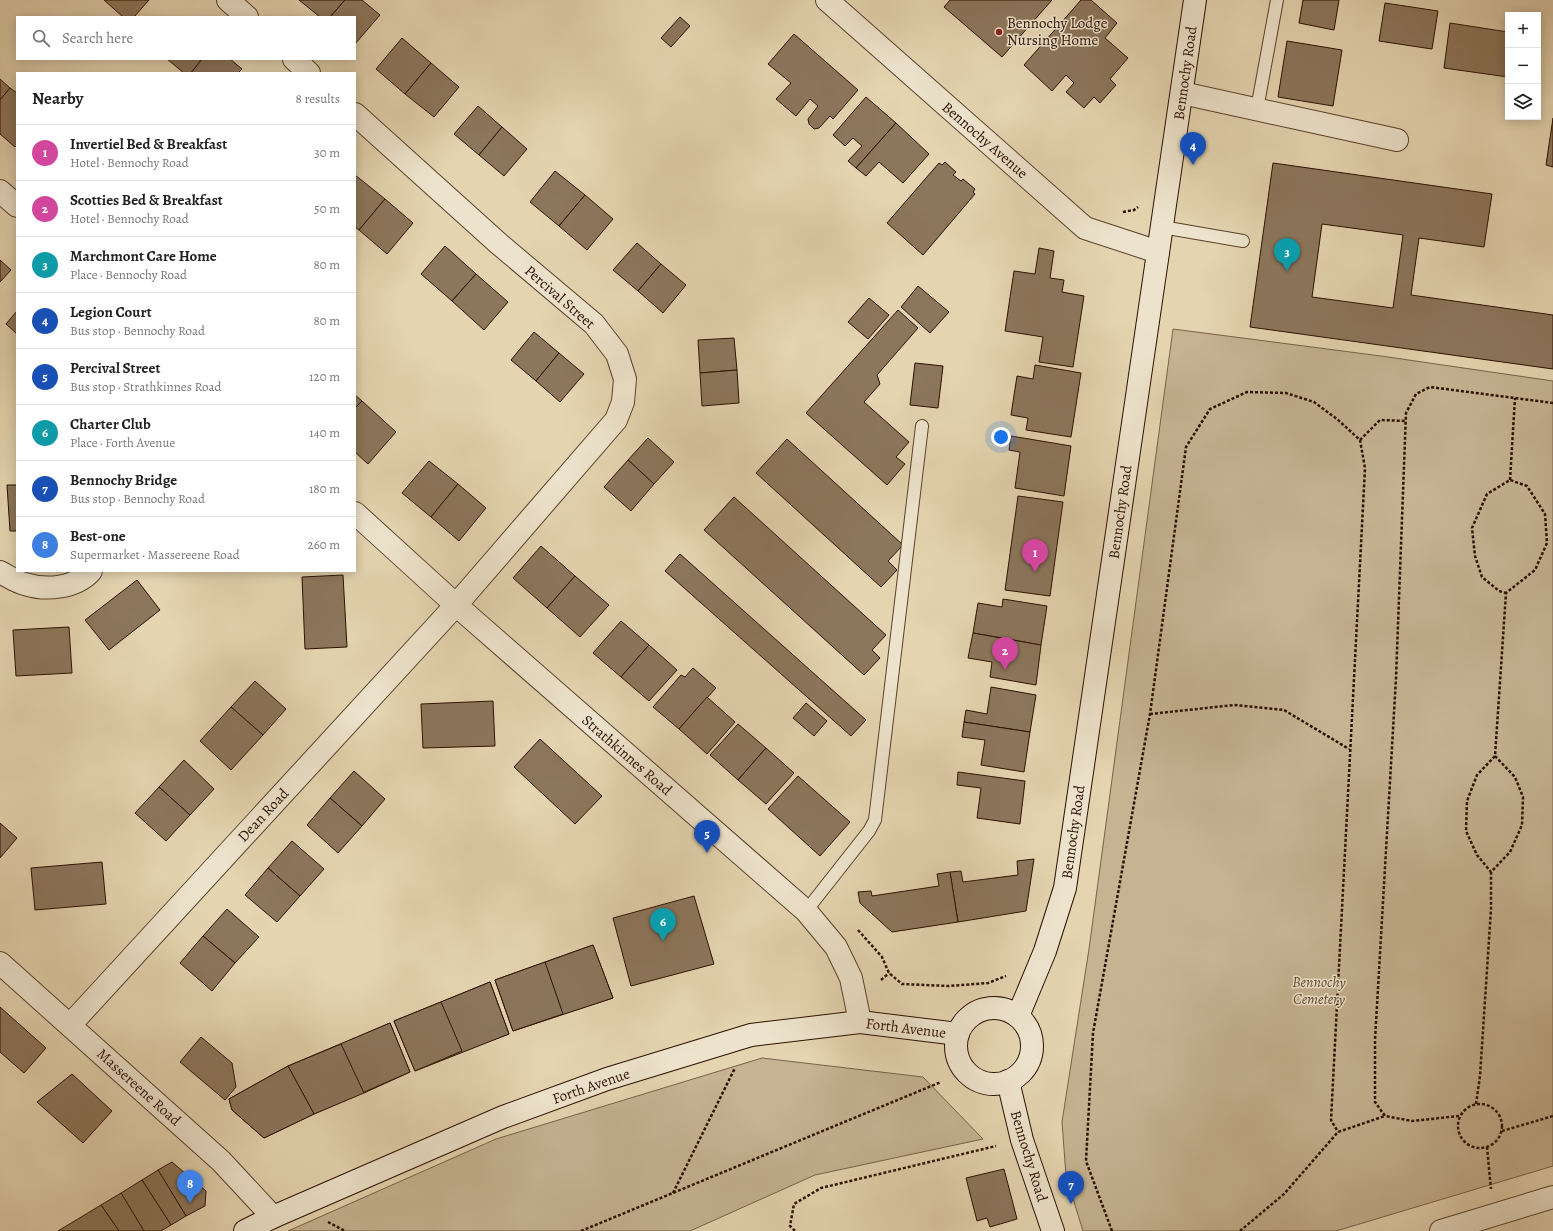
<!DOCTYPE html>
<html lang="en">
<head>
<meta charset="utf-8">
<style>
	:root { --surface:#fff; --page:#f2f2f2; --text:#222; --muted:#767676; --line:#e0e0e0; --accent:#b45309 }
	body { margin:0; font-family:Alegreya,serif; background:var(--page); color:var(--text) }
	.controls { position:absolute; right:12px; top:12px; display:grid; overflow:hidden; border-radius:0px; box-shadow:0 2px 10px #0003 }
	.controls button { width:36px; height:36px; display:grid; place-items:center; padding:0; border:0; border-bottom:1px solid var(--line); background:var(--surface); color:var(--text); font:20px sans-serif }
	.you { position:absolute; left:1001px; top:437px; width:14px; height:14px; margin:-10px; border:3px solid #fff; border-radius:50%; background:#1a73e8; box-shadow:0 0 0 6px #1a73e833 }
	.badge { display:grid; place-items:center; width:26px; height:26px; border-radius:50%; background:var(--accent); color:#fff; font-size:13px; font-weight:700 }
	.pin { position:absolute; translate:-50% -33px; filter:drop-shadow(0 1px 2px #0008) }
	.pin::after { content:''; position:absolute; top:21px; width:14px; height:12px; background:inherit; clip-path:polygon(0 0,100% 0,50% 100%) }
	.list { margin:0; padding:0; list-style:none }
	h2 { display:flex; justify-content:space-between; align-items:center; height:52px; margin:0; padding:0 16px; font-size:17px }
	h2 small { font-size:13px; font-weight:400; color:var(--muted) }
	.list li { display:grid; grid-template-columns:26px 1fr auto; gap:12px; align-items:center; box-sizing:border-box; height:56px; padding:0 16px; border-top:1px solid var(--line) }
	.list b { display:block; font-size:15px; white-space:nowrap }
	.list p { margin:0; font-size:13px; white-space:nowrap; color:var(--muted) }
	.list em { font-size:13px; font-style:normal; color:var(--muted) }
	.icon { flex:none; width:22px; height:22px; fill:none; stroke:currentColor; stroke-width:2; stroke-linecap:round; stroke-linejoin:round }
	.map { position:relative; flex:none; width:1553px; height:1231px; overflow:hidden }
	.search { position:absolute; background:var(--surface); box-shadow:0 2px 10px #0003; left:16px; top:16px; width:340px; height:44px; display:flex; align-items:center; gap:10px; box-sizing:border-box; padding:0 14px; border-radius:0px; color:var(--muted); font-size:15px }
	.panel { position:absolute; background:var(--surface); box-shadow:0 2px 10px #0003; left:16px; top:72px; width:340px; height:500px; border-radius:0px }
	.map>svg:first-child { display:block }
	.green { fill:#c5b392; stroke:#786249 }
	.building { fill:#8c765c; stroke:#2c1000; fill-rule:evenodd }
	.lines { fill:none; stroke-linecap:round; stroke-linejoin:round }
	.lane-casing { stroke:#5a412c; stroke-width:14 }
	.street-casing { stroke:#5a412c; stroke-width:24 }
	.secondary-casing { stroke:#2c1000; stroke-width:24 }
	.path { stroke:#2c1000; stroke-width:2.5; stroke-dasharray:3 2; stroke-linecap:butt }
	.lane { stroke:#ede3cc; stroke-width:12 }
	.street { stroke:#ede3cc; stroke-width:22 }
	.secondary { stroke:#ede3cc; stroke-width:22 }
	.poi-dot { fill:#8f2418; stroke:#ede3cc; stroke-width:1.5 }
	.labels { text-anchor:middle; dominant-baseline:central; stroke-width:3; stroke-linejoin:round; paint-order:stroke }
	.poi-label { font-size:15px; fill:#2c1000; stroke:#ede3cc; text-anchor:start }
	.street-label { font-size:15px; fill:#2c1000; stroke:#ede3cc }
	.park-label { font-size:15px; font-style:italic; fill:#624933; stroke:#ede3cc }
</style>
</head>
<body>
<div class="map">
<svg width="1553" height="1231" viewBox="0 0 1553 1231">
	<rect width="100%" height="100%" fill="#e4d4b0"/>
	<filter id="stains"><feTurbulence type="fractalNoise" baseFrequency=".005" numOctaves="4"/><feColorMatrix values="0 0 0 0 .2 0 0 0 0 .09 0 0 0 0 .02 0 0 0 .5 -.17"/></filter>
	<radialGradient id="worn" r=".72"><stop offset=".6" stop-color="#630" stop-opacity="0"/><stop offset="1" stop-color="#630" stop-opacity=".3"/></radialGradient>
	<!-- green -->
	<g class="green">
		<polygon points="1173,329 1381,356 1553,381 1553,1166 1336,1231 1083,1231 1066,1176 1062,1122 1089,949"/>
		<polygon points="762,1058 923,1077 983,1139 815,1175 690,1231 288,1231 496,1139"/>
	</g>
	<!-- building -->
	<g class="building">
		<polygon points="104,0 149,0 134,17 123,17"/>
		<polygon points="299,0 345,0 330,17 320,17"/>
		<polygon points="345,0 362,0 380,15 355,44 355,17 330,17"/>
		<polygon points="950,0 1052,0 1002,57 944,7"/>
		<polygon points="1081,0 1091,0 1117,23 1105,38 1128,58 1110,79 1116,85 1100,103 1094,97 1084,108 1066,92 1074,83 1066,75 1052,91 1024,65"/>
		<polygon points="1303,0 1339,0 1334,30 1299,23"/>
		<polygon points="1385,3 1438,11 1432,49 1379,41"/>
		<polygon points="680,17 690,26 671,47 661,38"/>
		<polygon points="1450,23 1508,32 1508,77 1444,68"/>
		<polygon points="794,34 858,90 833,119 830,116 819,128 814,129 809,124 808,119 818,106 810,99 796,116 776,99 791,83 768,64"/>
		<polygon points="402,38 431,63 405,94 376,69"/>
		<polygon points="1287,41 1342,50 1333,106 1278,97"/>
		<polygon points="167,59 202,59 191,73 184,73"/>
		<polygon points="202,59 230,59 242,69 238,73 191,73"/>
		<polygon points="431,63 459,87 434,117 405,94"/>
		<polygon points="0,79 10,88 0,100"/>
		<polygon points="10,88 17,93 17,145 15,147 0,134 0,100"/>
		<polygon points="866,97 896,123 856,168 848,161 862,146 853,138 845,146 833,135"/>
		<polygon points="478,106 502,127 479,155 454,134"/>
		<polygon points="1553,118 1553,167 1546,165"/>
		<polygon points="896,123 929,154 903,183 879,162 866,176 856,168"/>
		<polygon points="502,127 527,149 504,176 479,155"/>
		<polygon points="945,162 956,172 953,175 961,181 963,179 975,189 973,192 975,194 923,255 887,223 939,163 942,165"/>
		<path d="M1273,163L1492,194L1484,247L1419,238L1411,295L1553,315V369L1250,327ZM1322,224L1403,235L1393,308L1312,297Z"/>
		<polygon points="555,171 585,195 559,226 530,202"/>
		<polygon points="355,175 385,199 359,230 355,227"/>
		<polygon points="585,195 613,219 587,250 559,226"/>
		<polygon points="385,199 413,223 387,254 359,230"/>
		<polygon points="637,243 661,264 638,291 613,270"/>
		<polygon points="445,246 476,274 452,301 421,274"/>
		<polygon points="1039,248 1054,251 1050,278 1064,280 1062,292 1084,296 1073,367 1039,362 1043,337 1005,331 1014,271 1035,274"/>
		<polygon points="0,260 11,270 0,282"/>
		<polygon points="661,264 686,285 663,313 638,291"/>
		<polygon points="476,274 508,302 484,330 452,301"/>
		<polygon points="918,286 949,312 930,333 901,307"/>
		<polygon points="869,298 889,315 868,339 848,322"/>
		<polygon points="898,310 918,328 877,375 880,384 864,402 909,442 896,457 905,464 887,485 806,413"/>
		<polygon points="17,311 17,334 6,324"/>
		<polygon points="534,332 559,353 536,381 511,360"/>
		<polygon points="734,338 737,370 700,373 698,340"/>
		<polygon points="559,353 584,374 560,402 536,381"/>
		<polygon points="915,363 943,366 938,408 910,405"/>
		<polygon points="1035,365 1081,373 1071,437 1026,430 1028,418 1011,415 1017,376 1033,379"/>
		<polygon points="737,370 739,403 702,406 700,373"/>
		<polygon points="355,395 362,401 355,408"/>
		<polygon points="362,401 396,432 368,464 355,452 355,408"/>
		<polygon points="1011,436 1071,446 1064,496 1015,488 1020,452 1009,450"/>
		<polygon points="648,438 674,462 654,484 628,460"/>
		<polygon points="787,439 903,545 888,561 897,570 881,587 756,473"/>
		<polygon points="628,460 654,484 631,511 604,487"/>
		<polygon points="429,461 458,484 431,517 402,493"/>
		<polygon points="458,484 486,508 459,541 431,517"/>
		<polygon points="7,485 17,485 17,531 10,531"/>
		<polygon points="1018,496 1063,502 1050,596 1005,590"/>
		<polygon points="734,497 886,635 872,650 880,658 864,675 704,530"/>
		<polygon points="541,546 575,576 547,608 513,578"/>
		<polygon points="680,554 866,720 851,736 665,571"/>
		<polygon points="343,575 347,647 305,649 302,577"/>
		<polygon points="575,576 609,605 580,637 547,608"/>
		<polygon points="137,580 160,610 109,650 85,620"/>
		<polygon points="1003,599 1047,606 1041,645 973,633 978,603 1002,607"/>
		<polygon points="621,621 649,645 621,677 593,653"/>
		<polygon points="69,627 72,673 16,676 13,630"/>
		<polygon points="973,633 1041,645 1036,685 990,677 992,662 968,658"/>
		<polygon points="649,645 677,670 649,701 621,677"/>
		<polygon points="693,668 716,688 679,729 653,707 681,675 685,677"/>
		<polygon points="255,681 286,709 263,735 231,707"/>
		<polygon points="991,687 1036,695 1030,732 964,722 966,710 987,714"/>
		<polygon points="707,697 735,722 707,754 679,729"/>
		<polygon points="493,701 495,746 423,748 421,704"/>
		<polygon points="806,703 827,721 814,736 793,718"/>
		<polygon points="231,707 263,735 231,770 200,741"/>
		<polygon points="964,722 1030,732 1024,772 981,765 985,740 962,737"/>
		<polygon points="738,724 766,748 738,780 710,755"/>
		<polygon points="540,739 602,796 575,824 514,767"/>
		<polygon points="766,748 794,773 766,804 738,780"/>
		<polygon points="184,760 214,789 190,815 159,787"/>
		<polygon points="354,771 385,799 362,826 330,798"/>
		<polygon points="958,772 1025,781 1020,824 977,818 981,788 957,785"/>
		<polygon points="798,776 850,822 820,856 768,809"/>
		<polygon points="159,787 190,815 166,841 135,813"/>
		<polygon points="330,798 362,826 338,853 307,825"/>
		<polygon points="0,823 17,838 0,858"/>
		<polygon points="292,841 324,869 300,896 268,868"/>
		<polygon points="1034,859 1026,911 958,922 950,872 961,871 963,882 1018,875 1017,861"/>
		<polygon points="102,862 106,904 35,910 31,868"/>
		<polygon points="268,868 300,896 277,922 245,895"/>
		<polygon points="950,872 958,922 892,932 860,903 858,892 871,891 872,896 939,886 937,874"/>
		<polygon points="694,896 714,964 631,986 613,918"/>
		<polygon points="227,909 259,937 235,963 203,936"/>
		<polygon points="203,936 235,963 212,991 180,963"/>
		<polygon points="593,945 613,998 563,1014 545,962"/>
		<polygon points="593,945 613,998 513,1031 495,980"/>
		<polygon points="545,962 563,1014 513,1031 495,980"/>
		<polygon points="490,982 509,1034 462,1051 441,1002"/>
		<polygon points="490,982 509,1034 415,1071 394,1021"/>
		<polygon points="441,1002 462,1051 415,1071 394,1021"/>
		<polygon points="0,1007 46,1048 24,1073 0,1052"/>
		<polygon points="390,1023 410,1072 364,1093 341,1044"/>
		<polygon points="390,1023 410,1072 314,1114 264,1138 232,1110 229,1099 288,1066"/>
		<polygon points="201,1037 232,1063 236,1087 225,1100 180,1062"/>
		<polygon points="341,1044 364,1093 314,1114 288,1066"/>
		<polygon points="288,1066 314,1114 264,1138 232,1110 229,1099"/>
		<polygon points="72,1074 112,1111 83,1143 37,1102"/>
		<polygon points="172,1162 206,1191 205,1206 186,1216 158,1170"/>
		<polygon points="1004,1169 1017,1219 990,1227 987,1218 977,1221 966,1178"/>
		<polygon points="158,1170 186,1216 171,1225 142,1180"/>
		<polygon points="142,1180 171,1225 161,1231 144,1231 121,1193"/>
		<polygon points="121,1193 144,1231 119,1231 101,1205"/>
		<polygon points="101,1205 119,1231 58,1231"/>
	</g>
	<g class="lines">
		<!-- lane casing -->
		<g class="lane-casing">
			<g id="lane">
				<polyline points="1257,109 1277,0"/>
				<polyline points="1162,227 1243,241"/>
				<polyline points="806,911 869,831 875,820 922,426"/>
			</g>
		</g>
		<!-- street casing -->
		<g class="street-casing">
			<g id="street">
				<polyline points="228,0 247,17"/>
				<polyline points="827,0 1085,228 1158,252"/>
				<polyline points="294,59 309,73"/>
				<polyline points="1182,93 1397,140"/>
				<polyline points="0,191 17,206"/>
				<polyline points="355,513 456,605 806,911 836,947 851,978 860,1022"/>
				<path d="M0,572C8,576 16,582 25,584C46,591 76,588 91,571"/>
				<polyline points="0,963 221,1161 273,1217"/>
				<polyline points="70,1025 456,605 616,420 623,402 625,379 617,354 594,324 498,243 355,114"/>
				<polyline points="1441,1231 1553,1197"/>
			</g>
		</g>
		<!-- secondary casing -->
		<g class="secondary-casing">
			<g id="secondary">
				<circle cx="994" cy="1046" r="38"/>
				<polyline points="1018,1016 1045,951 1065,888 1195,0"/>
				<polyline points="1008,1081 1022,1140 1053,1231"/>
				<polyline points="245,1231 273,1217 503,1117 607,1079 751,1035 860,1022 958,1034"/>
			</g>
		</g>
		<!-- path -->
		<g class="path">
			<polyline points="1123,212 1134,210 1138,207"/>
			<polyline points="1360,440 1380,420 1406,421"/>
			<polyline points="1510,480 1515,398"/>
			<polyline points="1150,714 1234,705 1284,710 1349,749"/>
			<polyline points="1495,756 1515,777 1523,797 1522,825 1510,852 1491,872 1477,855 1466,831 1467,801 1477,775 1495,756 1506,593 1535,570 1547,543 1545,514 1527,486 1510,480 1487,494 1472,528 1475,556 1482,577 1499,591 1506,593"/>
			<polyline points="858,930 882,957 889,973 902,984 949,986 988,983 1006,976"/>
			<polyline points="881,980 889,973"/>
			<circle cx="1480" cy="1126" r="22"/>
			<polyline points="1476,1104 1480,1076 1491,909 1491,872"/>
			<polyline points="1459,1116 1412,1121 1385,1116 1375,1102 1375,1040 1396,678 1406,413 1416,394 1430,387 1553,403"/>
			<polyline points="1502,1131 1553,1116"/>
			<polyline points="1487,1147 1491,1189"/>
			<polyline points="673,1193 735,1068"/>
			<polyline points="328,1222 345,1231"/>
			<polyline points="581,1231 941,1082"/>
			<polyline points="795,1231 790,1226 794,1204 821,1188 996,1146"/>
			<polyline points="1112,1231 1086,1161 1093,1033 1150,714 1186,447 1210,409 1247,392 1286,393 1314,402 1337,419 1360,440 1365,468 1331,1120 1338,1132"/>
			<polyline points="1240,1231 1284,1194 1338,1132 1385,1116"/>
		</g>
		<!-- lane -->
		<use href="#lane" class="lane"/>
		<!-- street -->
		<use href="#street" class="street"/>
		<!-- secondary -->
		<use href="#secondary" class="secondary"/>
	</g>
	<!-- markers -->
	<circle class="poi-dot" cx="999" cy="32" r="4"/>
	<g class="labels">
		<!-- poi labels -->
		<g class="poi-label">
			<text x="1007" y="23">Bennochy Lodge<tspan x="1007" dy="17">Nursing Home</tspan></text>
		</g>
		<!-- street labels -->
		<g class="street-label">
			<text transform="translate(1185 73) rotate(-82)">Bennochy Road</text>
			<text transform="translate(985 140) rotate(41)">Bennochy Avenue</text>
			<text transform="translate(560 297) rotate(41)">Percival Street</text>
			<text transform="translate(1120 512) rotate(-82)">Bennochy Road</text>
			<text transform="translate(627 755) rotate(41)">Strathkinnes Road</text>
			<text transform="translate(263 815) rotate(-47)">Dean Road</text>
			<text transform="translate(1073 832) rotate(-82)">Bennochy Road</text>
			<text transform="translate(906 1028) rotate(7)">Forth Avenue</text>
			<text transform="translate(591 1086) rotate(-19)">Forth Avenue</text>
			<text transform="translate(139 1087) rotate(42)">Massereene Road</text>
			<text transform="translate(1029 1156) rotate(73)">Bennochy Road</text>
		</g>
		<!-- park labels -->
		<g class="park-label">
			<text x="1319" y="982">Bennochy<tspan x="1319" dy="17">Cemetery</tspan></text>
		</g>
	</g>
	<rect width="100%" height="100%" filter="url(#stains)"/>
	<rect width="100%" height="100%" fill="url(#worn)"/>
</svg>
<div class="controls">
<button>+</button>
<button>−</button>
<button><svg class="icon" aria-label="layers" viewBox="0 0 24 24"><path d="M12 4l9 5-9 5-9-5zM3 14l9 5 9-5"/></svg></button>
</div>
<div class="you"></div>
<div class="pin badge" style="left:1035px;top:572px;background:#d1479c">1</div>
<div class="pin badge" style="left:1005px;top:670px;background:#d1479c">2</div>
<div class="pin badge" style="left:1287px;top:271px;background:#0f9aa8">3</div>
<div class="pin badge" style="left:1193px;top:165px;background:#1a4fb4">4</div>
<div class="pin badge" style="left:707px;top:853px;background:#1a4fb4">5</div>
<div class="pin badge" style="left:663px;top:941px;background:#0f9aa8">6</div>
<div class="pin badge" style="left:1071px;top:1204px;background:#1a4fb4">7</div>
<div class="pin badge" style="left:190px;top:1203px;background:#3f7fe0">8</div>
<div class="search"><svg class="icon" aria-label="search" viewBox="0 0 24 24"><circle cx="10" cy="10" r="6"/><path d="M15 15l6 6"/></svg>Search here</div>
<section class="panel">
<h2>Nearby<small>8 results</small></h2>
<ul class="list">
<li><span class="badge" style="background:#d1479c">1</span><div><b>Invertiel Bed &amp; Breakfast</b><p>Hotel · Bennochy Road</p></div><em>30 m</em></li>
<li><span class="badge" style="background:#d1479c">2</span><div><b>Scotties Bed &amp; Breakfast</b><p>Hotel · Bennochy Road</p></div><em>50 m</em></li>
<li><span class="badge" style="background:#0f9aa8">3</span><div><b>Marchmont Care Home</b><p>Place · Bennochy Road</p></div><em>80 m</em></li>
<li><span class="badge" style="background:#1a4fb4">4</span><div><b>Legion Court</b><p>Bus stop · Bennochy Road</p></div><em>80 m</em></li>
<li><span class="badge" style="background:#1a4fb4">5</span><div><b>Percival Street</b><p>Bus stop · Strathkinnes Road</p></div><em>120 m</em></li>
<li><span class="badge" style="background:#0f9aa8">6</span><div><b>Charter Club</b><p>Place · Forth Avenue</p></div><em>140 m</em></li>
<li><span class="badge" style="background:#1a4fb4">7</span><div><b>Bennochy Bridge</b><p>Bus stop · Bennochy Road</p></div><em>180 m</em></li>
<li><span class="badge" style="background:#3f7fe0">8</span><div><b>Best-one</b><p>Supermarket · Massereene Road</p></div><em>260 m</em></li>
</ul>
</section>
</div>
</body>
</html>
